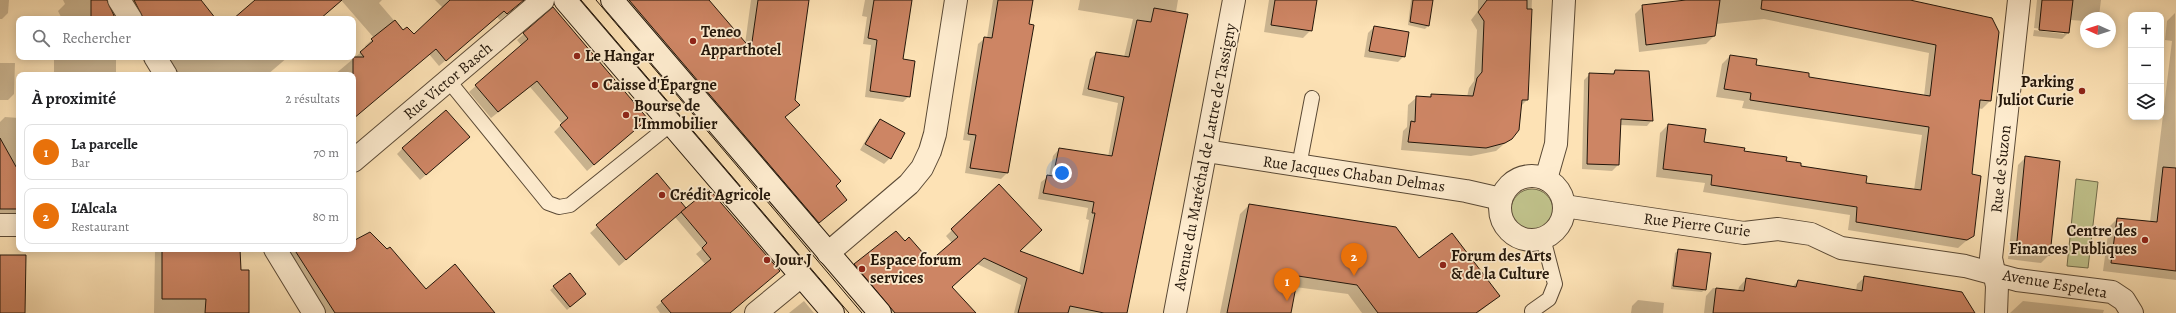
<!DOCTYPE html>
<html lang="fr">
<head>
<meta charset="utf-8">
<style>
	:root { --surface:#fff; --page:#f6f6f6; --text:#202124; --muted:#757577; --line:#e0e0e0; --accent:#8f2418 }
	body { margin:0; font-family:Alegreya,serif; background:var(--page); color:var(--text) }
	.controls { position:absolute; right:12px; top:12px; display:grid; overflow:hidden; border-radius:8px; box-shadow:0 2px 10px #0003 }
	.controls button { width:36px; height:36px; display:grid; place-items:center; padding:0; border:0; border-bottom:1px solid var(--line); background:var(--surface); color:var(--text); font:20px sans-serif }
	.compass { position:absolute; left:2080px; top:12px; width:36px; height:36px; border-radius:50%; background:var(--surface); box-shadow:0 2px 10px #0003; rotate:273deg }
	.you { position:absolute; left:1062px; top:173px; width:14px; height:14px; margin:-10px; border:3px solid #fff; border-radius:50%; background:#1a73e8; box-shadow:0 0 0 6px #1a73e833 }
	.badge { display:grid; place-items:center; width:26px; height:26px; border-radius:50%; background:var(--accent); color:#fff; font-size:13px; font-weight:700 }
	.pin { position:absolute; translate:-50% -33px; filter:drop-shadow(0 1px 2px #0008) }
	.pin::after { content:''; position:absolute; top:21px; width:14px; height:12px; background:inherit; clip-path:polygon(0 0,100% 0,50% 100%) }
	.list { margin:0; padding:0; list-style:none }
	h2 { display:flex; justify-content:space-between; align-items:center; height:52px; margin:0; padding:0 16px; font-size:17px }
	h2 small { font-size:13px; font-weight:400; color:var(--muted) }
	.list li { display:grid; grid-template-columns:26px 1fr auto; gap:12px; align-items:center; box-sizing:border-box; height:56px; margin:0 8px 8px; padding:0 8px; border:1px solid var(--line); border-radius:8px }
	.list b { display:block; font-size:15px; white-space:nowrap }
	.list p { margin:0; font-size:13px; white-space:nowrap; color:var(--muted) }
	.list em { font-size:13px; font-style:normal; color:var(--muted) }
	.icon { flex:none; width:22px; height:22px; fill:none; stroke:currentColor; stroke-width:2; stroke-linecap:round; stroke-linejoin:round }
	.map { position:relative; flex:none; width:2176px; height:313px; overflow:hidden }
	.search { position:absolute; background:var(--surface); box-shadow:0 2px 10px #0003; left:16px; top:16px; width:340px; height:44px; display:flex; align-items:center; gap:10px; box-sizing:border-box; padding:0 14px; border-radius:8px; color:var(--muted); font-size:15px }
	.panel { position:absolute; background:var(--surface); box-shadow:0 2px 10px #0003; left:16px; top:72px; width:340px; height:180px; border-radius:8px }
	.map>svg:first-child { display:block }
	.green { fill:#c1c38c; stroke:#726c4b }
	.shadow { fill:#0003 }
	.building { fill:#cd8564; stroke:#23160a }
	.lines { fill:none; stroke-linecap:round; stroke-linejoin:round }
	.service-casing { stroke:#5a4935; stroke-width:16 }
	.minor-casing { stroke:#5a4935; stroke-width:24 }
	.tertiary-casing { stroke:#5a4935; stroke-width:24 }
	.secondary-casing { stroke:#23160a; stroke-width:24 }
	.service { stroke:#feeccf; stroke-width:14 }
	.minor { stroke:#feeccf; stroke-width:22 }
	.tertiary { stroke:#feeccf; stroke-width:22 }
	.secondary { stroke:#feeccf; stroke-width:22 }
	.tram { stroke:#23160a; stroke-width:1 }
	.poi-dot { fill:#8f2418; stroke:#feeccf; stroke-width:1.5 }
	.labels { text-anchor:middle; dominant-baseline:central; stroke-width:3.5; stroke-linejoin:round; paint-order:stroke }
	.poi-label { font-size:16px; font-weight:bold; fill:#23160a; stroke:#feeccf; text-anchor:start }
	.street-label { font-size:16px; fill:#23160a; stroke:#feeccf }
</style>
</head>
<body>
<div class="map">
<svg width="2176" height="313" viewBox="0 0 2176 313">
	<rect width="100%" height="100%" fill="#fde2b5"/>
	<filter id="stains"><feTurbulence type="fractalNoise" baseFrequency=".005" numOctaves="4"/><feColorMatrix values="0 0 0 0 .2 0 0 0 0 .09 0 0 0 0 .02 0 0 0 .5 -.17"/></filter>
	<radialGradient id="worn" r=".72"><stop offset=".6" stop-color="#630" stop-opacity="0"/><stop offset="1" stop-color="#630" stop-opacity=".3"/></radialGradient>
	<!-- green -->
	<g class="green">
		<polygon points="2076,179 2098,182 2088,268 2067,266"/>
		<circle cx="1532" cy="210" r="21"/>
	</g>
	<!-- shadow -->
	<g class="shadow">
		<polygon points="0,0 9,0 8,13 2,19 0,19"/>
		<polygon points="63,0 106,0 115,19 62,19 58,11 65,4"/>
		<polygon points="122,0 198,0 214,19 135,19"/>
		<polygon points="341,0 382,0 379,3 403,31 414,36 443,8 435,0 524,0 500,20 497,17 439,66 429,54 353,119 353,75 334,75 366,48 365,46 374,38"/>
		<polygon points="615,0 708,0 745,44 751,0 808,0 790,113 784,118 837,208 810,230"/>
		<polygon points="865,0 912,0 901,60 909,96 903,102 865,97 871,45 863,44 867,17 862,16"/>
		<polygon points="993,0 1032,0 1007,173 1001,179 965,173 970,141 963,140 978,44 985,38 987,38"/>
		<polygon points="1080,0 1178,0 1126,313 1014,313 1021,285 977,264 951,288 975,313 884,313 849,271 855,264 905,242 930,263 952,243 946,236 952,230 1079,273 1089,220 1086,219 1088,208 1038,199 1041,182 1049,176 1053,156 1059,149 1108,157 1118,103 1082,95 1090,59 1097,53 1124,57 1133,19 1078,10"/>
		<polygon points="1269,0 1316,0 1311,30 1303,38 1264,32"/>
		<polygon points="1411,0 1432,0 1428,26 1425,29 1408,25"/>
		<polygon points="1478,0 1532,0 1527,100 1521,106 1511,138 1496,151 1471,156 1401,150 1403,131 1407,127 1408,105 1417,97 1429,98 1431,95 1467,97 1469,88 1474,81 1477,30 1471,20 1478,11"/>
		<polygon points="1695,0 1902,0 1998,32 1990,101 1982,109 1978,108 1971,175 1973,235 1958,248 1848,230 1850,215 1703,192 1705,183 1656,177 1660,133 1668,125 1703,143 1785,161 1865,184 1914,190 1922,135 1742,108 1744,101 1716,97 1722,64 1730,56 1755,66 1808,77 1924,96 1929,53 1764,19 1716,24 1714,36 1706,44 1639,52 1635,14 1643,6"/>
		<polygon points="2037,0 2101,0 2099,16 2097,18 2086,18 2086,21 2070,20 2068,33 2062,39 2033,36 2034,30 2064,34 2064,32 2034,28"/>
		<polygon points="553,9 640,125 587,171 554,132 562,124 530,87 491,118 469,92 521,45 517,40"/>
		<polygon points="2175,13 2176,280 2103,271 2109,227 2117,219 2150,222 2172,41 2165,40 2167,21"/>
		<polygon points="1374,27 1404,56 1398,62 1364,57 1368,33"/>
		<rect x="54" y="57" width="62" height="18"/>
		<polygon points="165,57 288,57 267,75 176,75"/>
		<polygon points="0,63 15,63 14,94 8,100 0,100"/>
		<polygon points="1615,71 1652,120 1647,126 1619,125 1618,165 1612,171 1582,169 1584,80 1590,74 1611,75"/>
		<polygon points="5,117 19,118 19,215 0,215 0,122"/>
		<polygon points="880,120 890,158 884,164 860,150 874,126"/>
		<polygon points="463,143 420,180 397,154 403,148"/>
		<polygon points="2026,157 2059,161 2049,255 2041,263 2008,259 2018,165"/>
		<polygon points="656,174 682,213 708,190 730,313 660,313 656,307 706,265 696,254 702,249 675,217 619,266 590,233"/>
		<polygon points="1249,205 1418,259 1499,296 1478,313 1362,313 1348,294 1295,287 1290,313 1220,313 1240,214"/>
		<polygon points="353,234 357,240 382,313 324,313 286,252 288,249 353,249"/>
		<polygon points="155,249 239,249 240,271 248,313 154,313"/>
		<polygon points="1679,250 1705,289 1702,292 1671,289 1675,253"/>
		<polygon points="570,274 582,297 567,310 550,290"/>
		<polygon points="1865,277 1970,313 1704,313 1706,296 1713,288 1738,291 1739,287 1746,279 1792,287 1798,281 1856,291 1857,284"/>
		<polygon points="1638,300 1664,303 1663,313 1631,313 1632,306"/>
		<polygon points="804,301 814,313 789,313"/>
		<polygon points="2023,301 2104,310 2103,313 2010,313"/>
	</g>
	<!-- building -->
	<g class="building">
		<polygon points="91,0 107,0 115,18 91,17"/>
		<polygon points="134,0 201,0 216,19 143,18"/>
		<polygon points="255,0 342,0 320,19 233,19"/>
		<polygon points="450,0 524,0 507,14 504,11 446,61 436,49 353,119 353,57 364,57 360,52 373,41 371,39 395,20 403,30 407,27 414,34"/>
		<polygon points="629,0 709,0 751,49 758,0 809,0 795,100 800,105 785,117 841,181 836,186 847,200 819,223"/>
		<polygon points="874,0 912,0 903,59 915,61 910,97 870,91 877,40 868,38"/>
		<polygon points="998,0 1033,0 1029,24 1034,25 1008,173 970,168 976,135 968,134 984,37 992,38"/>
		<polygon points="1275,0 1317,0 1312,31 1271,25"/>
		<polygon points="1413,0 1433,0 1429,26 1410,22"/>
		<polygon points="1487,0 1527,0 1527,9 1532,9 1528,100 1522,100 1519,130 1512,139 1505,143 1486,148 1408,142 1411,121 1415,122 1416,96 1431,97 1431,94 1473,96 1477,78 1482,72 1484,21 1478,12"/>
		<polygon points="1686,0 1720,0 1715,36 1646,45 1642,5"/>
		<polygon points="1762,0 1910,0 1992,18 1999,32 1991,101 1980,100 1972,174 1981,176 1974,236 1967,240 1856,222 1857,207 1711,185 1712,175 1663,169 1668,124 1706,129 1704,142 1745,148 1744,151 1787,157 1786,161 1801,163 1801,166 1867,176 1866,183 1921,190 1929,127 1750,100 1751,93 1724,89 1730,55 1757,59 1756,65 1809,73 1809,77 1930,96 1936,45 1761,9"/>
		<polygon points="2042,0 2073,0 2069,33 2039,30"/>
		<polygon points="553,7 648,119 594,165 560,125 568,118 537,81 498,112 475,85 528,39 523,33"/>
		<polygon points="1154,8 1188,14 1127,313 1104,313 1070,306 1068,313 1018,313 1027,278 984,258 952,287 976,313 895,313 854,264 896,231 905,241 909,237 930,261 958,237 951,229 999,184 1042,230 1020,251 1083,274 1095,213 1092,213 1094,202 1043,193 1047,175 1053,176 1059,148 1112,156 1124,97 1088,89 1096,52 1129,57 1137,20 1151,22"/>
		<polygon points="1374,26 1409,32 1405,57 1369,51"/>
		<polygon points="1615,70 1649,71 1653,121 1621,119 1619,165 1587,164 1589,73 1614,74"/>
		<polygon points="446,110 470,137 426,175 402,148"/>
		<polygon points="880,119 905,133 891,159 865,144"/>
		<polygon points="0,138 19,172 19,209 0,209"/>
		<polygon points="2025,156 2060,161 2050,255 2016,251"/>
		<polygon points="2163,167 2176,168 2176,271 2111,263 2117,218 2157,222"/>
		<polygon points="657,173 686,208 626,260 596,225"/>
		<polygon points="709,189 780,271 730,313 671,313 661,301 711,259 702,248 707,243 681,212"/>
		<polygon points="1249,204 1396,227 1419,258 1452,233 1500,296 1476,313 1378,313 1357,285 1298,276 1291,313 1227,313"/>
		<polygon points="370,232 387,249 390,247 426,289 455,264 495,313 335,313 294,249 353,249 353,241"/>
		<polygon points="162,249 240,249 241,270 249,270 249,313 205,313 206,299 162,299"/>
		<polygon points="1678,249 1711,253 1706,290 1673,286"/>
		<polygon points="0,255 26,255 25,313 0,313"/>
		<polygon points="570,273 586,294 570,307 553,286"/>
		<polygon points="1864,276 1962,292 1975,313 1713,313 1716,288 1744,291 1746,278 1796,287 1798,280 1862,291"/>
	</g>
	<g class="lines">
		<!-- service casing -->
		<g class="service-casing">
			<g id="service">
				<polyline points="448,80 548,203 559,207 570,205 671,124"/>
				<polyline points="1299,166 1312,98"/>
				<polyline points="1532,311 1549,299 1555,284 1543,238"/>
			</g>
		</g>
		<!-- minor casing -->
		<g class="minor-casing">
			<g id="minor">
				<polyline points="1206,151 1466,191 1501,199"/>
				<polyline points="353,161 543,0"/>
				<circle cx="1532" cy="208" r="32"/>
				<polyline points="1546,179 1556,144 1564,0"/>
				<polyline points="1564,206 1744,233 1778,229 1811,234 1841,248 1965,266 2017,280 2112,292 2124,300 2132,313"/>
				<polyline points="0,225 19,225"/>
				<polyline points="828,253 909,184 922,168 930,151 935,134 956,0"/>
				<polyline points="756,313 801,276"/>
				<polyline points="1175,313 1234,0"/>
				<polyline points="1996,313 1997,286 1991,258 2019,0"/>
			</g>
		</g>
		<!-- tertiary casing -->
		<g class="tertiary-casing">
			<g id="tertiary">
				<polyline points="119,0 131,19"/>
				<polyline points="155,57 166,75"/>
				<polyline points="275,249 314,313"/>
			</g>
		</g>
		<!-- secondary casing -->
		<g class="secondary-casing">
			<g id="secondary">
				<polyline points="565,0 833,313"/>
				<polyline points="612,0 880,313"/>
			</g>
		</g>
		<!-- service -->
		<use href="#service" class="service"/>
		<!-- minor -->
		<use href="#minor" class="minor"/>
		<!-- tertiary -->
		<use href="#tertiary" class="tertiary"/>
		<!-- secondary -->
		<use href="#secondary" class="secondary"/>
		<!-- tram -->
		<g class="tram">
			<polyline points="581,0 849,313"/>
			<polyline points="596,0 862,313"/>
		</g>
	</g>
	<!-- markers -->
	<g class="poi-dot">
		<circle cx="693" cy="41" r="4"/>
		<circle cx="577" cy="56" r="4"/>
		<circle cx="595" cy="85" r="4"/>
		<circle cx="2082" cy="91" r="4"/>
		<circle cx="626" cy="115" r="4"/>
		<circle cx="662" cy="195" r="4"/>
		<circle cx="2145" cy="240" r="4"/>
		<circle cx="767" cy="260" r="4"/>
		<circle cx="1443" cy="265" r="4"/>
		<circle cx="862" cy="269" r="4"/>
	</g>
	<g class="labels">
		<!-- poi labels -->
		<g class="poi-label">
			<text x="701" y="32">Teneo<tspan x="701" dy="18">Apparthotel</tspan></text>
			<text x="585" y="56">Le Hangar</text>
			<text x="2074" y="82" text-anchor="end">Parking<tspan x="2074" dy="18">Juliot Curie</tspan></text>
			<text x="603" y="85">Caisse d'Épargne</text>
			<text x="634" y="106">Bourse de<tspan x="634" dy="18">l'Immobilier</tspan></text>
			<text x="670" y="195">Crédit Agricole</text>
			<text x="2137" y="231" text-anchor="end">Centre des<tspan x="2137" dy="18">Finances Publiques</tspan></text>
			<text x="1451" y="256">Forum des Arts<tspan x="1451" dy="18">&amp; de la Culture</tspan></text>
			<text x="775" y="260">Jour J</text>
			<text x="870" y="260">Espace forum<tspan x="870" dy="18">services</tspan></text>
		</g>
		<!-- street labels -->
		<g class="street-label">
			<text transform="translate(448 81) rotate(-40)">Rue Victor Basch</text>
			<text transform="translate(1205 157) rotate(-79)">Avenue du Maréchal de Lattre de Tassigny</text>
			<text transform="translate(2001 169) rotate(-84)">Rue de Suzon</text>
			<text transform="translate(1354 174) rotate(8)">Rue Jacques Chaban Delmas</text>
			<text transform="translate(1697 225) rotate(7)">Rue Pierre Curie</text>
			<text transform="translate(2055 284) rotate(10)">Avenue Espeleta</text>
		</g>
	</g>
	<rect width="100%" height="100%" filter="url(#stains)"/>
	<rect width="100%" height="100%" fill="url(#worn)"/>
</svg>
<div class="controls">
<button>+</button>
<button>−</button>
<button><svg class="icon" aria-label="layers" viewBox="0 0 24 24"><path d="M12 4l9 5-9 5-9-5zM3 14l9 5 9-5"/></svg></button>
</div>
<svg class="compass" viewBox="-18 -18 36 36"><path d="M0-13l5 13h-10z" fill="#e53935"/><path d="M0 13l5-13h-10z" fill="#757577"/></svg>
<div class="you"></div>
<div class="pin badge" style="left:1287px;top:301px;background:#e8710a">1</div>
<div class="pin badge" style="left:1354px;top:276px;background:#e8710a">2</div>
<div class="search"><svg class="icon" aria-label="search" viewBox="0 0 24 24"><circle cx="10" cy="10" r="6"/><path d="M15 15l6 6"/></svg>Rechercher</div>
<section class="panel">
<h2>À proximité<small>2 résultats</small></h2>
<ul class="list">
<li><span class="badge" style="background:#e8710a">1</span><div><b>La parcelle</b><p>Bar</p></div><em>70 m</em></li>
<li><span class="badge" style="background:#e8710a">2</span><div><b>L'Alcala</b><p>Restaurant</p></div><em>80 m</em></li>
</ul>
</section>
</div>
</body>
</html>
